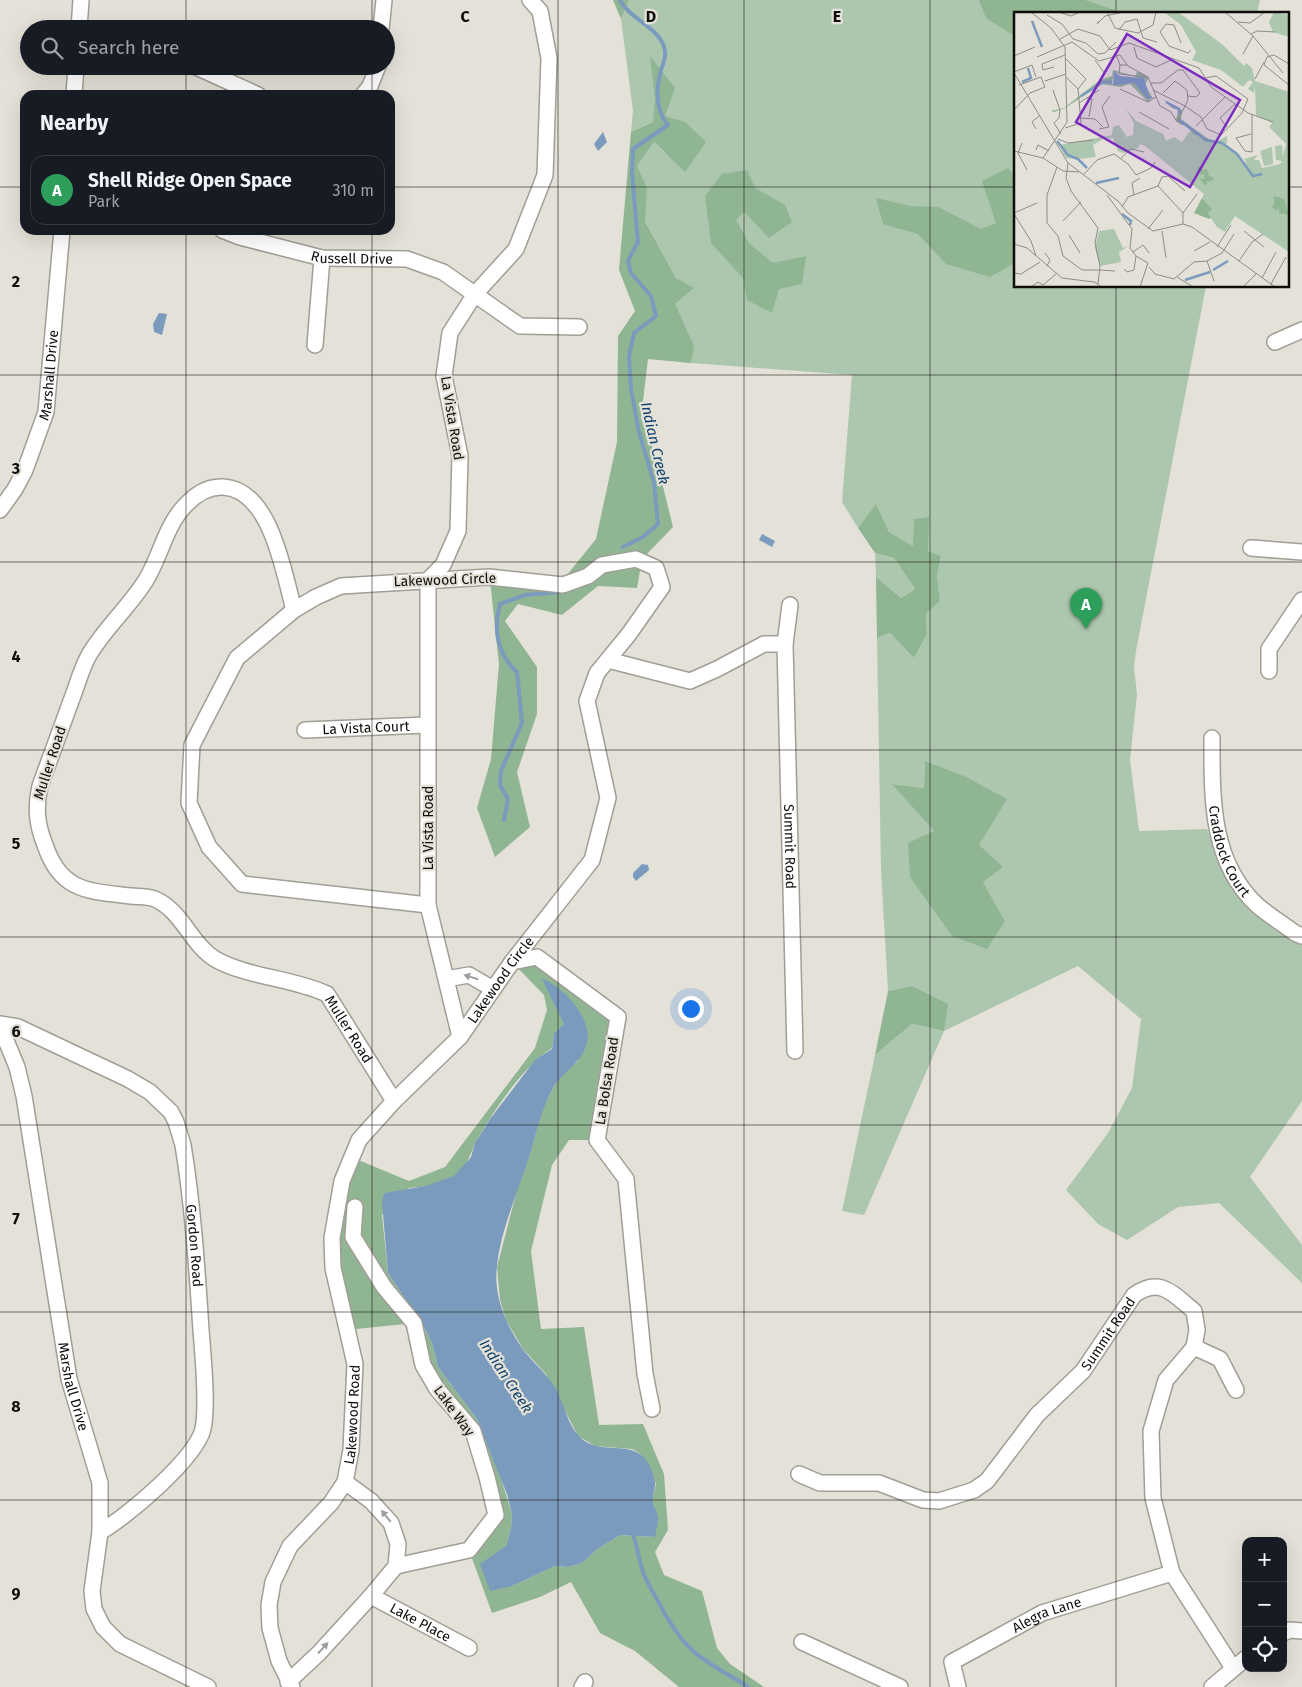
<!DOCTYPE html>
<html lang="en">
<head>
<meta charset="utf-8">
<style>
	:root { --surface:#171b24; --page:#20242c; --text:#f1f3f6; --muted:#9ea1a6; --line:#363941; --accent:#b45309 }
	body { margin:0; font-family:"Fira Sans",sans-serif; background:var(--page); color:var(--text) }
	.controls { position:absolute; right:15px; bottom:15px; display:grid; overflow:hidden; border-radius:10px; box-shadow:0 5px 20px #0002 }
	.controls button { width:45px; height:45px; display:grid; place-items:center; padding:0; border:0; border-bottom:1px solid var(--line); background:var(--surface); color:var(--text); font:25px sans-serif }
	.you { position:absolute; left:690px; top:1008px; width:18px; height:18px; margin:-12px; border:4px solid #fff; border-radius:50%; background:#1a73e8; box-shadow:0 0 0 8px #1a73e833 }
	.badge { display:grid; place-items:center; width:32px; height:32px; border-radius:50%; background:var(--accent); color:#fff; font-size:16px; font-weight:700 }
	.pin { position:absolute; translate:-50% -41px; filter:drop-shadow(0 1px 2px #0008) }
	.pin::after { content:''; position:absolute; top:26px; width:18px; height:15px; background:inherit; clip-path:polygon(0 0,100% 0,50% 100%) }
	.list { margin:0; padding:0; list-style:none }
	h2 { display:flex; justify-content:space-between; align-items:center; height:65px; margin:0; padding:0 20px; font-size:21px }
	h2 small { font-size:16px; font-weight:400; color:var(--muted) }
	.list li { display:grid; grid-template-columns:32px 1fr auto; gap:15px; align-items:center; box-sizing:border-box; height:70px; margin:0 10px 10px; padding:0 10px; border:1px solid var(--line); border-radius:15px }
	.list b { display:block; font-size:19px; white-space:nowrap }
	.list p { margin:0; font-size:16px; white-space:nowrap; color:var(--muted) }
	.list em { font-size:16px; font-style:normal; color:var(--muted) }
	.icon { flex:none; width:28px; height:28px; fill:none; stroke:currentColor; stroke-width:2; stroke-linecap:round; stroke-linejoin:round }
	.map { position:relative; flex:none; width:1302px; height:1687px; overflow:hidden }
	.search { position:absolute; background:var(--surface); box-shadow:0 5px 20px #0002; left:20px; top:20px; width:375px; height:55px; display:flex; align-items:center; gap:12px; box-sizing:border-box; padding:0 18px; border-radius:28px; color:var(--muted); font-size:19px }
	.panel { position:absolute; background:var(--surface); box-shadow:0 5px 20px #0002; left:20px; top:90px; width:375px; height:145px; border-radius:15px }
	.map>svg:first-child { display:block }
	.green { fill:#adc7af; fill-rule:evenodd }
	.forest { fill:#90b593; fill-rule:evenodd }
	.water { fill:#7a9bbd }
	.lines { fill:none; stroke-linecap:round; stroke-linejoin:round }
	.stream { stroke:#7a9bbd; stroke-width:4 }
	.minor-casing { stroke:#a09e95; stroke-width:18 }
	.minor { stroke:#fff; stroke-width:15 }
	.oneway { fill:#9f9e9d }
	.grid { fill:none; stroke:#0e0d0a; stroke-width:1; stroke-opacity:0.55 }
	.labels { text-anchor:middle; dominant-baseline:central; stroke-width:4.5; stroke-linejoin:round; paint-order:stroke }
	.street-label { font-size:14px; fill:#0e0d0a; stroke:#e4e1d8 }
	.water-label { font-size:15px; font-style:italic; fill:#0d406c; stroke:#e4e1d8 }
	.inset-river { fill:none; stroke:#7a9bbd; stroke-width:2.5 }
	.inset-road { fill:none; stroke:#8e8c86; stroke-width:1 }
	.view { fill:#7b2cbf; fill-opacity:0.15; stroke:#7b2cbf; stroke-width:2.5 }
	.inset-edge { fill:none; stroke:#0e0d0a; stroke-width:2.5 }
	.grid-label { font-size:16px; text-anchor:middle; font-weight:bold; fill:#0e0d0a; stroke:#e4e1d8; stroke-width:4.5; stroke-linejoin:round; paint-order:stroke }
</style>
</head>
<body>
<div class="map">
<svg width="1302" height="1687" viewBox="0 0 1302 1687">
	<rect width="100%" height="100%" fill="#e4e1d8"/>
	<!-- green -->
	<g class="green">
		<path d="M629,0H1260L1257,14H1016V286H1206L1136,651L1134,667L1137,694L1130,760L1139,831L1207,829C1227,885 1248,917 1302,945V1101L1250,1177L1302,1245V1283L1219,1203L1178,1207L1127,1240L1098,1224L1066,1190L1108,1133L1132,1088L1141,1019L1078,966L944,1031L864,1215L842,1211L875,1055L912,1024L944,1031L947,1004L912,986L888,991L881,870L877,638L890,633L914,658L927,634L926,614L940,601L937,575L941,556L913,546L889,532L876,505L858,528L842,502L852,375L679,362L675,304L676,278L627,187L637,166L654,142L665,153L681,138L653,122L631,132L633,111L621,19ZM925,761L979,845L983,882L1005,921L934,831L893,784L924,788Z"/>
		<polygon points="875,553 894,558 915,589 901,598 876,577"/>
	</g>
	<!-- forest -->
	<g class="forest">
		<polygon points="613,0 629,0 621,19"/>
		<polygon points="979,0 1085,0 1127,14 1016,14 1016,37 986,18"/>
		<polygon points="650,56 675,88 665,116 685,122 706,142 685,172 654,142 637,166 647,188 645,221 676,278 694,288 675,304 694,346 691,363 648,359 641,418 655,454 673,527 642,559 637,588 598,586 562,615 518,604 505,621 537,667 537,714 517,772 530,827 495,857 477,808 491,759 499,664 490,580 563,580 596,539 617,442 618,336 635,311 619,270 631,132 653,122 655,99"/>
		<polygon points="1008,168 1016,177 1016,256 1013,264 990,277 946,264 918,234 883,224 876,198 910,206 938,207 981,229 996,223 982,181"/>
		<polygon points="747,170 755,188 785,205 792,222 769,238 744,212 736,220 749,243 773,263 806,256 802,284 779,289 772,313 747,300 743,278 711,243 705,196 722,174"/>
		<polygon points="876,504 889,532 913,546 914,519 929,517 928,551 941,556 937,575 940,601 926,614 927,634 914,658 890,633 877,638 876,577 901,598 915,589 894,558 875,553 858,528"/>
		<polygon points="925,761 966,777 1007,799 979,845 1003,867 983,882 1005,921 987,949 952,936 910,877 908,843 934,831 892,784 924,788"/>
		<path d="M537,957L618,1017L597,1140H569L552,1165L531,1251L541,1329L584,1327L599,1425L643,1424L664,1474L668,1530L655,1552L664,1575L702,1591L717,1648L730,1664L764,1687H679L635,1651L600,1633L571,1582L540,1597L492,1613L469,1550L496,1515L473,1431L437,1389L414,1323L347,1330L333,1268L351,1157L409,1181L445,1167L535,1048L547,1010L544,995L512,962ZM564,1024L578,1061L561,1074L544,1105L529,1157L521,1175L497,1267L500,1300L506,1320L523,1349L546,1374L578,1436L595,1446L632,1449L639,1453L648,1464L656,1484L652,1500L658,1518L654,1537L620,1535L596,1550L582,1563L568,1567L555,1566L512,1586L506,1546L511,1529L512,1514L494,1456L477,1419L438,1367L432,1343L423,1325L388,1273L382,1215L409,1188C424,1187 440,1185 453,1177C468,1168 471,1150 479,1136C497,1106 523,1067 552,1048L554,1033Z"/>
		<polygon points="912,986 948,1004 944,1031 912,1024 875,1055 888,991"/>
	</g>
	<!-- water -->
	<g class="water">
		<polygon points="603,132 607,142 598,151 594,144"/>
		<polygon points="159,313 167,314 162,335 154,332 153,324"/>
		<polygon points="762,534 775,541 772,547 759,540"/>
		<polygon points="642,864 648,865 649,870 636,881 633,877 633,873"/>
		<path d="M542,979C563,986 592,1018 587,1042C583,1063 561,1072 552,1090C541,1110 537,1132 530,1154C519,1190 501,1228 497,1266C493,1295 506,1325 522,1348C532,1362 547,1373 556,1389C564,1403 567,1424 579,1436C602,1462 645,1428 655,1482C656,1488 652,1494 653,1501C653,1507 658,1512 658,1518C658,1524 656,1531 655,1537L620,1535L596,1550L582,1563L568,1567L555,1566L512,1586L490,1591L480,1564L506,1546L511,1529L512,1514L507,1494L477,1419L438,1367L432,1343L423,1325L388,1273L382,1202L384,1193L426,1186L454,1176L471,1157L475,1143L490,1119L535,1060L552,1049L554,1033L564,1024Z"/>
	</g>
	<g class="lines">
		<!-- stream -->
		<g class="stream">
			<path d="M620,0C630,20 662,28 665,51C666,57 663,65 661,70C656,89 655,110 668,125L633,149L632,173L638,242L628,261L631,273L651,296L656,316L634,333L629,356L631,389L639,432L654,483L658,524L643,537L623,547"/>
			<path d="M504,820L508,799L500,785L501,771L522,723L517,672C497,654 493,629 500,604L525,595L561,592"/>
			<path d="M632,1534C636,1537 640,1568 645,1577C657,1600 674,1634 693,1651C709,1665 730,1675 748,1687"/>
		</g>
		<!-- minor casing -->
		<g class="minor-casing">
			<g id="minor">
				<polyline points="79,29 81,0"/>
				<polyline points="381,29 384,0"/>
				<polyline points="194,66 258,95"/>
				<polyline points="74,95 76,66"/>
				<polyline points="363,95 370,86 378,66"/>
				<path id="s1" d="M222,230L240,237L322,258L407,259L443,272L520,326L579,327"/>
				<polyline points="1275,342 1302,330"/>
				<polyline points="315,345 322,258"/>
				<path id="s2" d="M0,510L15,489L25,470L46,412L62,230"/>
				<polyline points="1251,548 1302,552"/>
				<path id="s3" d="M790,605L785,644L795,1051"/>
				<path id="s4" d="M294,610C284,574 271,489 223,487C206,486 193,496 182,509C165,529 160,557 146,580C130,606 105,628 89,655C81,669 77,686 71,701C61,729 50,758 40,786C35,808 37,825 45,845C61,892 88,891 131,896C139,897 150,896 157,900C182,912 192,945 215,959C246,977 293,978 327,994L394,1101"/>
				<polyline points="608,660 690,681 717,669 764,644 785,644"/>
				<polyline points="1269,671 1269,649 1302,600"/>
				<path id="s5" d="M305,730L427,725"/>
				<path id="s6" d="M1212,738C1212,797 1210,862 1258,906C1270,916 1283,924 1295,933L1302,936"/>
				<polyline points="512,962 537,957 618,1017 597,1140 626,1179 645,1374 652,1409"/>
				<polyline points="446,979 469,975 493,989"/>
				<path id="s7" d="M0,1024L18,1027L128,1079L150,1092L171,1112L176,1122L183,1145C193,1206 197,1269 201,1330C203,1356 208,1405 203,1429C196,1458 127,1517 100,1532"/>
				<path id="s8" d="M0,1026L17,1067L24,1096L69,1379L100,1483V1532L92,1591L94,1609L103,1627L120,1644L208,1687"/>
				<polyline points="460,1037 428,905 428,580 443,565 458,531 460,456 444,376 450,333 475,294 516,249 545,175 549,58 540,11 530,0"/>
				<polyline points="355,1207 353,1237 384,1287 414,1323 423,1365 437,1389 473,1431 487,1477 496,1515 469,1550 396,1566"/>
				<polyline points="1194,1347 1220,1359 1236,1390"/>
				<path id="s9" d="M799,1474L820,1483H879L923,1500L939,1501L974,1490L987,1481L1037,1415L1083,1371L1134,1295C1160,1276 1173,1294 1194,1311L1197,1330L1194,1347L1166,1380L1151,1431L1153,1498L1172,1573L1233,1668"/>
				<path id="s10" d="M371,1596L469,1648"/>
				<polyline points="1283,1633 1290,1630 1302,1631"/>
				<polyline points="802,1642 900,1687"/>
				<polyline points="288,1682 319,1653 371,1596 396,1566 398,1544 391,1523 371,1501 345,1482"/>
				<path id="s11" d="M292,1687L279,1661L270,1628L269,1605L273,1582L290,1546L331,1503L345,1482L351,1450L355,1364L333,1268L332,1238L342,1181L359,1140L394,1101L460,1037L512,962L592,860L608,798L587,701L597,673L629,634L662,587L656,568L636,559L602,565L588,576L563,585L489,577L341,586L316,597L294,610L237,658L192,745L189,803L209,847L242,884L428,905"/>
				<polyline points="582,1687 585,1682"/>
				<path id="s12" d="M958,1687L952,1662L1042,1613L1172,1573"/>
				<polyline points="1212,1687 1246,1658"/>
			</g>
		</g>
		<!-- minor -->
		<use href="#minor" class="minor"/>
	</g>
	<!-- one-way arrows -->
	<defs><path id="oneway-solid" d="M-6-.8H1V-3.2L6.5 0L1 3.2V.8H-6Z" transform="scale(1.25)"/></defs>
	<g class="oneway">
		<use href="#oneway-solid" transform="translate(471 977) rotate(-163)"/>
		<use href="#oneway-solid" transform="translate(386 1516) rotate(-129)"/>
		<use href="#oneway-solid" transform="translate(323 1648) rotate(-47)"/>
	</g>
	<!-- grid -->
	<path class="grid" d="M186,0V29M372,0V29M558,0V1687M744,0V1687M930,0V1687M1116,0V14M186,66V95M372,66V95M0,187H25M390,187H1016M1288,187H1302M186,230V1687M372,230V1687M1116,286V1687M0,375H1302M0,562H1302M0,750H1302M0,937H1302M0,1125H1302M0,1312H1302M0,1500H1302"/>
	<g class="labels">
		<!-- street labels -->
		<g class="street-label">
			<text stroke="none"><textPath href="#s1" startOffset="134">Russell Drive</textPath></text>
			<text stroke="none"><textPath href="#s2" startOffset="146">Marshall Drive</textPath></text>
			<text transform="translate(452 418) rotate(81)">La Vista Road</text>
			<text transform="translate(445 580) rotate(-2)">Lakewood Circle</text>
			<text stroke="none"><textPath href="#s5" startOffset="61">La Vista Court</textPath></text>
			<text transform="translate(50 763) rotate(-72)">Muller Road</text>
			<text transform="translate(428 828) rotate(-90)">La Vista Road</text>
			<text stroke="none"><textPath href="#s3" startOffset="242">Summit Road</textPath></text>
			<text stroke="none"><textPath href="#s6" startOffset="116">Craddock Court</textPath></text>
			<text stroke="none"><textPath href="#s11" startOffset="798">Lakewood Circle</textPath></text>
			<text stroke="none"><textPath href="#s4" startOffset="951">Muller Road</textPath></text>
			<text transform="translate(607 1081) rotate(-81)">La Bolsa Road</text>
			<text stroke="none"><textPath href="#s7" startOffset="331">Gordon Road</textPath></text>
			<text stroke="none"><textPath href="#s9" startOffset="389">Summit Road</textPath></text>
			<text stroke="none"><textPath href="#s8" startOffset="369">Marshall Drive</textPath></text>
			<text transform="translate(454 1411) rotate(54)">Lake Way</text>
			<text stroke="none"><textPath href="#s11" startOffset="302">Lakewood Road</textPath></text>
			<text stroke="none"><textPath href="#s12" startOffset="132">Alegra Lane</textPath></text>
			<text stroke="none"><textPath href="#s10" startOffset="56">Lake Place</textPath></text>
		</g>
		<!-- water labels -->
		<g class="water-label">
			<text transform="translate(655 443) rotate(77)">Indian Creek</text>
			<text transform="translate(506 1376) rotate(57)">Indian Creek</text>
		</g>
	</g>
	<!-- overview -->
	<g transform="translate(1014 12)">
		<rect width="275" height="275" fill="#e4e1d8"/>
		<path d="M150,0H164L209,33L230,54L232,51L238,56L241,69L275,80V240L221,204L211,220L203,215L193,200L196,195L188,186L190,182L131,134L126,132L124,136L109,141L104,139L99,126L89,127L79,133L82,145L64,147L52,146L45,133L98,123L99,115L105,113L113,125L119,123L120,111L112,97L122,109L149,122L152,129L160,125L168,130L176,119L202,130L213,124V132L209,130L230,151H233L230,147L244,143L240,148H245L248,156L266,152L268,149L262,148L261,134L268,133L269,144L272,132L255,115L258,111L242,103L241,74L240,81L234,77L239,70L235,68L229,75L207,58L178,48L182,40L167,13ZM260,0L275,3V25L259,20L255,10ZM258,135L259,152L250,154L246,139ZM100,217L109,236L115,234L105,240L107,250L86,254L81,236L85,219Z" fill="#adc7af"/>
		<path d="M99,58L121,64L124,59L135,66L131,72L138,85L134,90L116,72L106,75L88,72L51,96L40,100L37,99L50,96L86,68L98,64ZM100,60L131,67L130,74L136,86L121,71L98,72ZM150,88L168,98L167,107L197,129H189L190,124L180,123L173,114L165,112L162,107L165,98L158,96ZM189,153L188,158L193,157L195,164L201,166L196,170L193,169L192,174L185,166L191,167L190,162L186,163L185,160L182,163L184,155ZM260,184L270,187L275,203L265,201V195L263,199L257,194L260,193ZM188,186L198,197L194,201L197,206L195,207L180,201Z" fill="#90b593" fill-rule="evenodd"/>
		<path d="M100,59L106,64L130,66L135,84L140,86L134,87L120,71L99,73Z" fill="#7a9bbd"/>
		<path class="inset-river" d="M18,9L28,35M8,70L17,66L14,56M67,84L89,70H98M152,90L165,97V102M165,108L192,128L208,131L223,142L239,164L248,162M43,129L54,143L64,147L73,156M82,171L105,166M108,202L117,209L116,213M199,258L214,249M171,268L196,260"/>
		<path class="inset-road" d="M17,0L37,16L51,35L53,110L29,146M45,0L57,4L66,0M93,0L101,16L124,21L139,13L142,0M211,0L239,24L269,61M33,3L48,12L59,27L72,31L84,42L91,41L102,30M85,9L83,12L91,4L110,0M224,10L236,11L251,0M105,18L111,10L123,7L129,26L143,30M146,20L155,34L174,41L177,38M146,20L152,12L160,13L167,31M237,22L243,19L261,20M46,27L64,17L86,24L96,38L115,31L185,56L197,75L234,101L259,110M120,35L123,46L142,55L157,48M102,42L106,53H113M229,42L239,24M0,44L21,35M23,45L58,30L85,49L106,43L114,54L134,65L146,94L157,100L163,110L174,88L173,78L161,69L149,81M253,45L250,53L275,73M253,45L260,43L275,52M81,48L91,62M106,53L105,62L131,65M40,55L29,58L28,52L51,43M0,60L18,53L22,65M0,61L54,151L104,189L114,201L139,219L169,212L178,215L261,275M52,65L64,77M241,67L250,50M31,69L52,62M137,71H147L164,58H169L186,81L182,85L174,84M106,77L134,90L142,85M39,78L46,98L45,106L40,111L47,122M139,78L171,94L187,105L193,117L207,123L228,101L234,87L202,64L191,66M73,86L78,87L75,105M65,91L85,78M0,98L16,81L31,75L27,65L5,73M125,100L155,117M66,106L81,107L89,115M182,114L211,85M213,115L206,106L221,92M51,116L67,111L64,77L72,67L52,47M22,117L18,110L25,104M85,117L95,115L88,95L96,84M237,122L222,126L231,139L238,140V102M44,127L54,131L79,128M8,131L4,141L13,158M22,138L24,133L35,139M0,139L29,146L49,159L65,160M107,146L117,137L130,140M54,151L52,166L57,179L84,216M43,155L33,183V211L44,224L49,244L68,258H86M70,162L83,148L100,142L114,152L122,163L137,156L141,150M154,164L171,179M144,174L148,165L154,164M93,183L118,217L116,236L122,244L134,251L126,275M120,183L118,171L126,166M108,195L114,185L144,174L169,201V212M0,201L23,191M169,201L183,182M0,202L17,229L22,244M49,209L67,190M134,217L149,198M148,219L152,246M230,219L250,235M55,223L66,241M0,232L13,236L48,266L80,270L88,275M203,235L217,213M180,239L196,230M119,240L129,233L135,241M31,241L36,248L33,254M193,249L200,269M225,249L238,230L249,222M135,255L141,262L160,267L180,250L193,249L208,241L220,222M110,257L113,260L120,258L122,244M86,258L101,259M0,261L7,262L26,250M163,265L179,275M248,266L262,240M84,272L86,254L81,231L84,216M257,272L272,245M17,275L24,270L29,273L42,262M229,275L242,262"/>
		<path class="view" d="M113,22L226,88L176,175L62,110Z"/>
		<rect width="275" height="275" class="inset-edge"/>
	</g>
	<g class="grid-label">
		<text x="465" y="22">C</text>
		<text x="651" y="22">D</text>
		<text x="837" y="22">E</text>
		<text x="16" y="287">2</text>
		<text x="16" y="474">3</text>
		<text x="16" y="662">4</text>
		<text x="16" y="849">5</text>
		<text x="16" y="1037">6</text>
		<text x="16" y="1224">7</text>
		<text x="16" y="1412">8</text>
		<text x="16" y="1599">9</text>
	</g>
</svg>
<div class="controls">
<button>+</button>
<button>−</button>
<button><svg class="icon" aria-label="locate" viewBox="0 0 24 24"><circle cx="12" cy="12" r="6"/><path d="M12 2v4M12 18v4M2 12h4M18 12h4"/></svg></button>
</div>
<div class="you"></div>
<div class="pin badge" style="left:1086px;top:629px;background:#2e9e5b">A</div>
<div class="search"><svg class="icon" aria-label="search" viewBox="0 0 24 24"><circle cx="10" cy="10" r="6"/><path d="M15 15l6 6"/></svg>Search here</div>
<section class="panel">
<h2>Nearby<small></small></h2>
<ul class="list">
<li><span class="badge" style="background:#2e9e5b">A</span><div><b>Shell Ridge Open Space</b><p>Park</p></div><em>310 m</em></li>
</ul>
</section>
</div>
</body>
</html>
